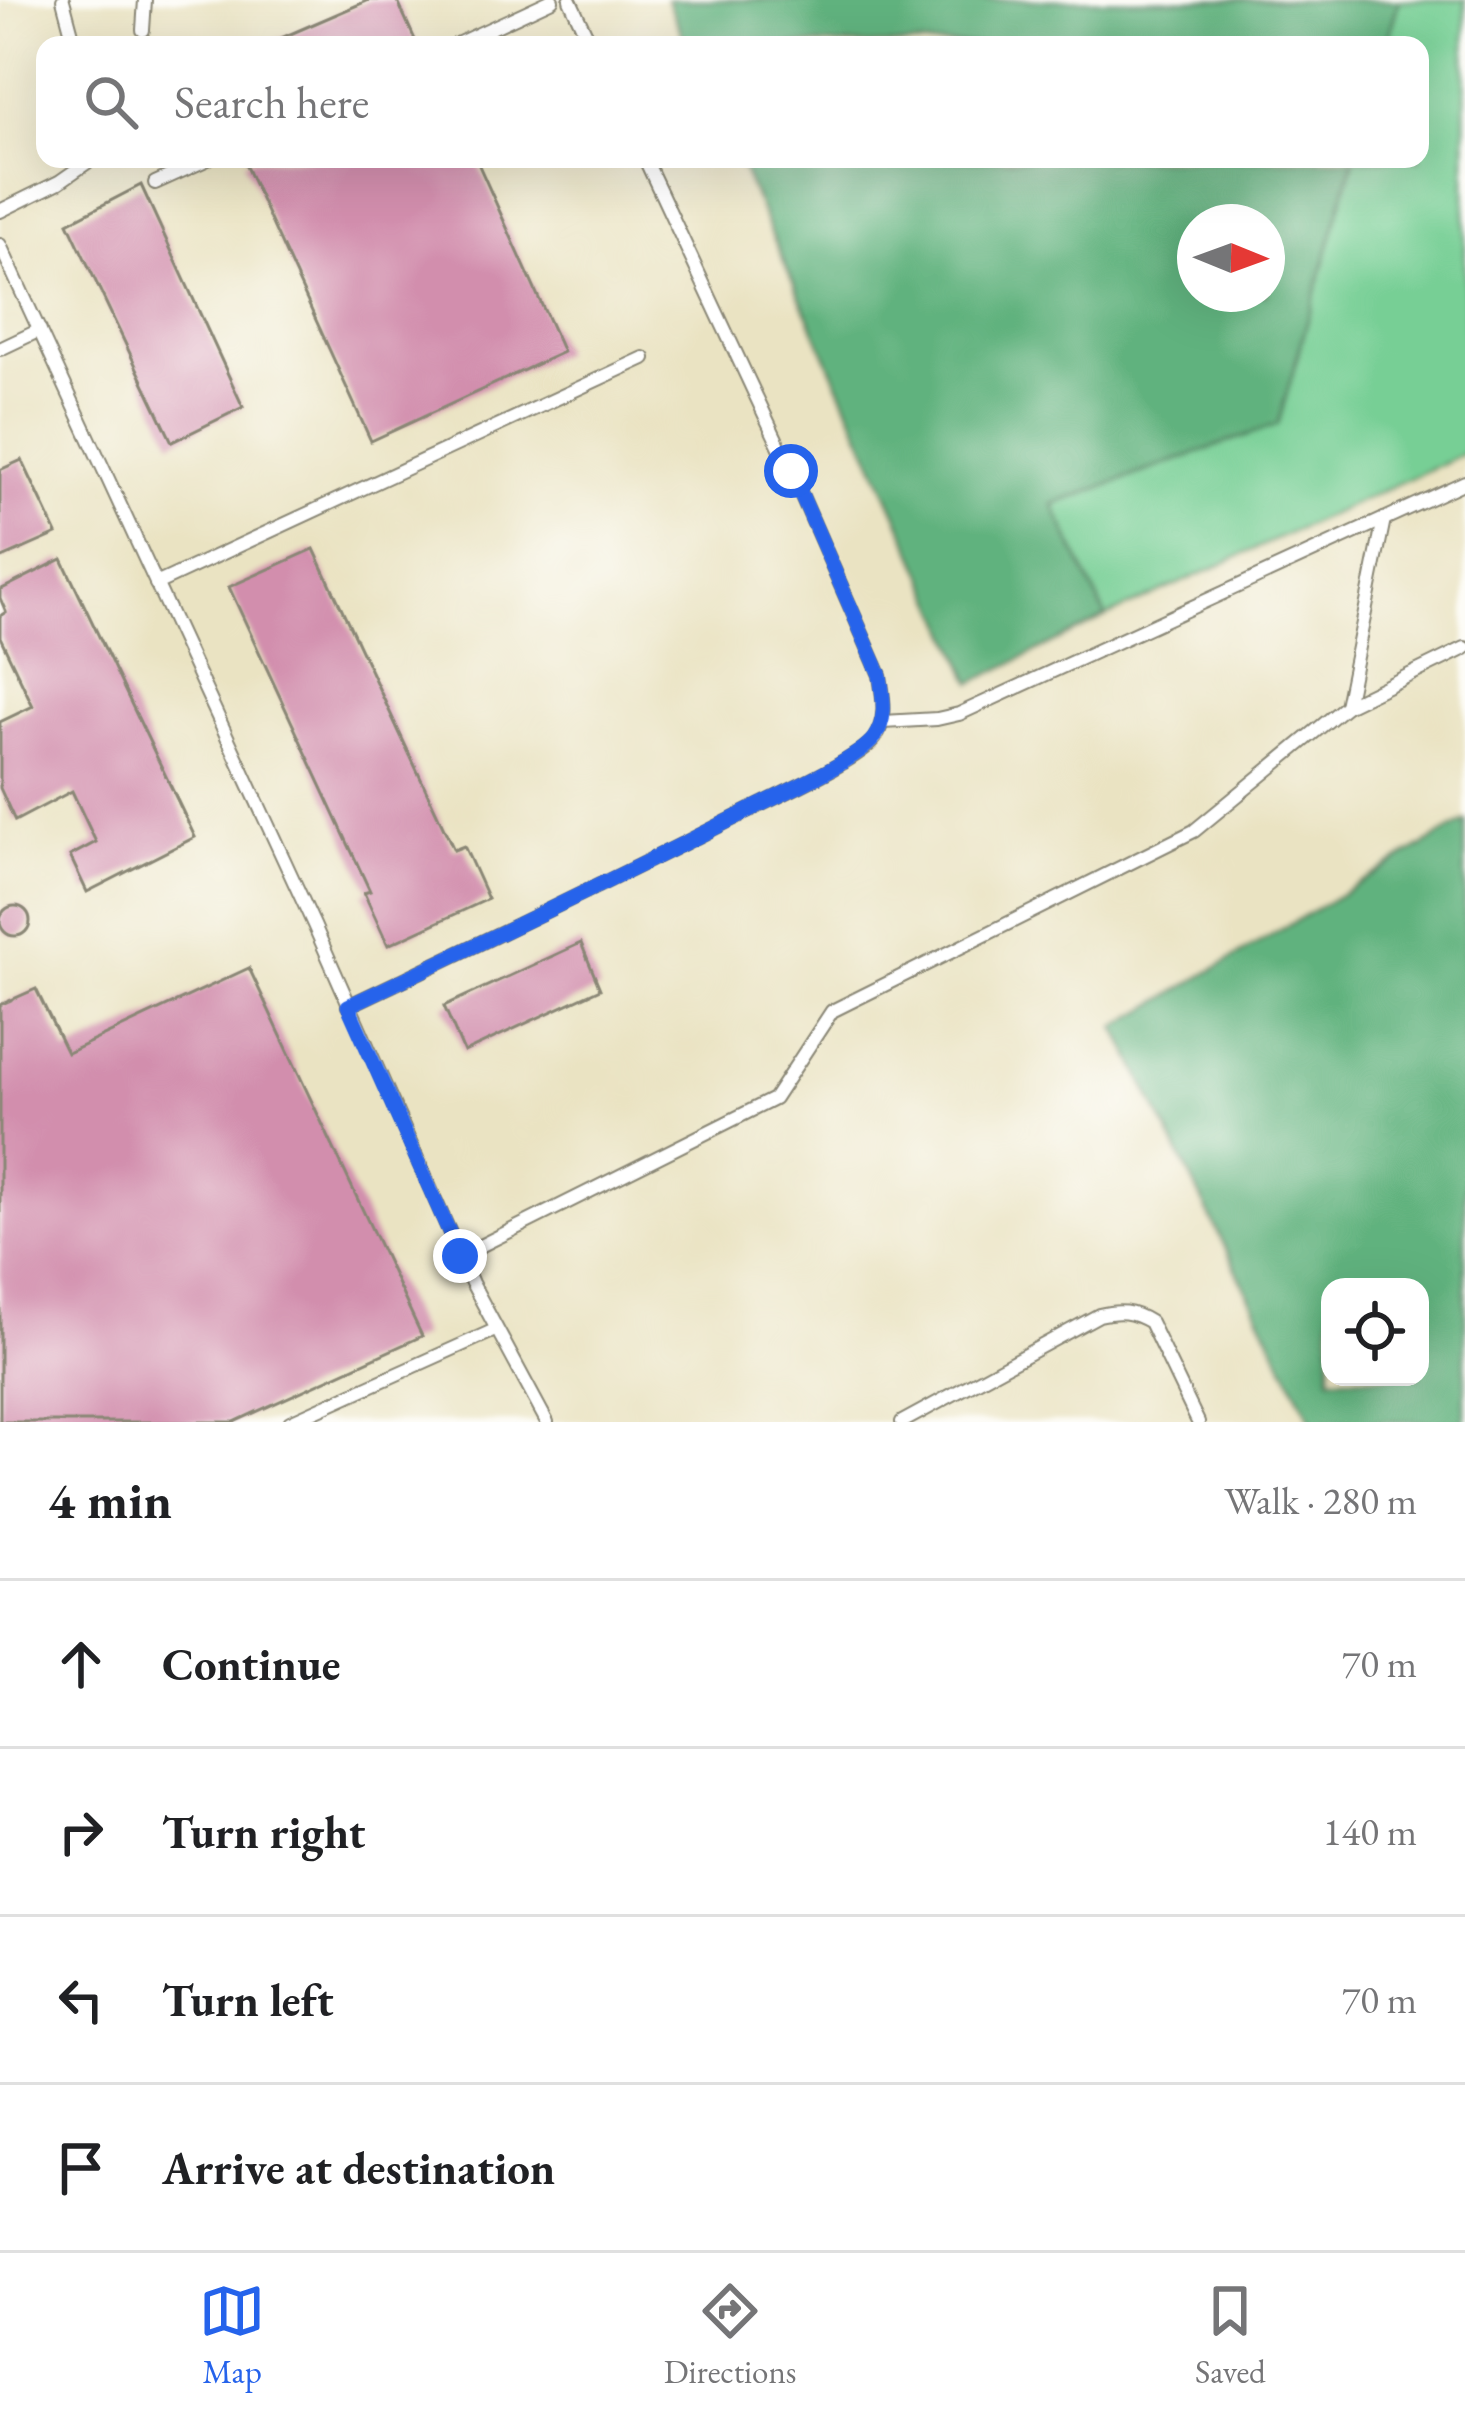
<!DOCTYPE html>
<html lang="en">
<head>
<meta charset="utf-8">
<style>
	:root { --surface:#fff; --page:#f6f6f6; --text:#202124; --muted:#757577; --line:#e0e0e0; --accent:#2563eb }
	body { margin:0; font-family:"EB Garamond",serif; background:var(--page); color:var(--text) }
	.controls { position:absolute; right:36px; bottom:36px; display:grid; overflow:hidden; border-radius:24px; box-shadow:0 12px 48px #0002 }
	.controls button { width:108px; height:108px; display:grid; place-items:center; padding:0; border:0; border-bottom:3px solid var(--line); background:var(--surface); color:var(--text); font:60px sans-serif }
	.compass { position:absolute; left:1177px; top:204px; width:108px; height:108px; border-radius:50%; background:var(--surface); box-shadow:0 12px 48px #0002; rotate:91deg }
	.stop { position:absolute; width:36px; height:36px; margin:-27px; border:9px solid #2563eb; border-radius:50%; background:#fff }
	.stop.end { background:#2563eb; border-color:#fff; box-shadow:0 3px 12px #0008 }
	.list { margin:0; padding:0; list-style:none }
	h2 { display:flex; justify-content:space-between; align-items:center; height:156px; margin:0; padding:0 48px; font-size:51px }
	h2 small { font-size:39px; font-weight:400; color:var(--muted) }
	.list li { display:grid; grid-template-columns:78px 1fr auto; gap:36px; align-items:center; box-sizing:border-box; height:168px; padding:0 48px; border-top:3px solid var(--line) }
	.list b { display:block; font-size:45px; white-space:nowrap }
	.list em { font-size:39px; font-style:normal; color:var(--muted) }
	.icon { flex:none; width:66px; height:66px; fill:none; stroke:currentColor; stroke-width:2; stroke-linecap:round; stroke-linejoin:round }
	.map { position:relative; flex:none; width:1465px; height:1422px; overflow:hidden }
	.search { position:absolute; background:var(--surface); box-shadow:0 12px 48px #0002; left:36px; right:36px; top:36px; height:132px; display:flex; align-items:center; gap:30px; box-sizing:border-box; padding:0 42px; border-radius:24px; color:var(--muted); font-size:45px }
	.sheet { height:828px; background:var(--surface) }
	nav { display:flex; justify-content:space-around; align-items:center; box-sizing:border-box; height:168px; border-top:3px solid var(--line); background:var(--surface); font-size:33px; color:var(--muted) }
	nav a { display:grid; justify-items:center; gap:6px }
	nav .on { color:var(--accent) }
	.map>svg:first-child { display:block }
	.green { fill:#77cf95; stroke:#517d60; stroke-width:3 }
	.forest { fill:#61b27e; stroke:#466e54; stroke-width:3; fill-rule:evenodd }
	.building { fill:#d28ead }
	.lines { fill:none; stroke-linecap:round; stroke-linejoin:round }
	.lane-casing { stroke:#8a8776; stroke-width:16 }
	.lane { stroke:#fff; stroke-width:12 }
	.route { stroke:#2563eb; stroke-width:15 }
</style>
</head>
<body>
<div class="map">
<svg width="1465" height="1422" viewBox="0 0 1465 1422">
	<rect width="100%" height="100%" fill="#fdfcf7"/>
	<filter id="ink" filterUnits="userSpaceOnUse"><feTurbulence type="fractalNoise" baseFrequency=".00833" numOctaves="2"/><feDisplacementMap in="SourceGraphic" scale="24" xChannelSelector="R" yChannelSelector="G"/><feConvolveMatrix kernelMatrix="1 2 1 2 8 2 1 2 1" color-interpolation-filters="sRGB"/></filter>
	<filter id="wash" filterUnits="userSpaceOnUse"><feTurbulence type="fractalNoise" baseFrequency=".004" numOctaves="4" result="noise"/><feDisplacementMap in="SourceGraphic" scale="48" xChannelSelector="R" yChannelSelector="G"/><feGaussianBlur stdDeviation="2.7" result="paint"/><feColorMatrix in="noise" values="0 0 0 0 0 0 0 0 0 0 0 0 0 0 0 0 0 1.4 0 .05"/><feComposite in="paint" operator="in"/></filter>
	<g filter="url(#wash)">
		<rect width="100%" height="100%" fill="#eae3c2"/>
		<!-- green -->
		<polygon class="green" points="1399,0 1465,0 1465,453 1106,617 1053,505 1278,424 1354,159 1420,159 1420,45 1386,45"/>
		<!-- forest -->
		<g class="forest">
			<polygon points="667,0 1399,0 1386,45 687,45"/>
			<path d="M738,159H1354L1278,424L1053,504L1106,617L972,683ZM1267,222V294H1195V222Z"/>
			<path d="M1465,821V1422H1312L1116,1027ZM1420,1287V1377H1330V1287Z"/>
		</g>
		<g id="blocks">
			<!-- building -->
			<g class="building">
				<polygon points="369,0 397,0 416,42 409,45 265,45"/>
				<polygon points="252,159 476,159 563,352 371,441 244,162"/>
				<polygon points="141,185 243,407 172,442 68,223"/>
				<polygon points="22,460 57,534 0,559 0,470"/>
				<polygon points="314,549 454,850 464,846 488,899 388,945 364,893 370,891 229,587"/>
				<polygon points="62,559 195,837 87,892 70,856 96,842 72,791 15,821 0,788 0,722 33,706 0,637 0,616 6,612 0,598 0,590"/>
				<circle cx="15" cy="921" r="15"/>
				<polygon points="581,943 600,989 464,1052 444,1006"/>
				<polygon points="249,968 422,1336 234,1422 0,1422 0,1005 36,989 67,1053"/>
			</g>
		</g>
	</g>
	<g filter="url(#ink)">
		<use href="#blocks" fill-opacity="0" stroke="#8a8776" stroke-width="3"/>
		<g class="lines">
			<!-- lane casing -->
			<g class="lane-casing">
				<g id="lane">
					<polyline points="63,0 75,45"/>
					<polyline points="570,0 591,45"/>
					<polyline points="143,30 145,0"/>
					<polyline points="455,45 552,0"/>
					<polyline points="155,183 208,159"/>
					<polyline points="0,211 59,182 92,159"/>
					<polyline points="0,245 314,925 472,1283 547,1422"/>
					<polyline points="0,349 40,330"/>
					<polyline points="156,584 644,358"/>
					<polyline points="1346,706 1384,519"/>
					<polyline points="883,722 937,719 959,714 1465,482"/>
					<path d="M348,1006C485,941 621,876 756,807C782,794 860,759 875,738C888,717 883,698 880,675L791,471L645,159"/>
					<polyline points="460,1256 774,1099 832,1011 1194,831 1346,706 1465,648"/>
					<polyline points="290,1422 495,1330"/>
					<path d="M902,1422L1099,1315C1119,1310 1132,1311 1150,1322L1198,1422"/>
				</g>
			</g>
			<!-- lane -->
			<use href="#lane" class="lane"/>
		</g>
	</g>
	<g class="lines" filter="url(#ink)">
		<!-- route -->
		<path class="route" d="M460,1256L348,1006C485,941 621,876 756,807C782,794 859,759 874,738C888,718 883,698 880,675L791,471"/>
	</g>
</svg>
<div class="controls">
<button><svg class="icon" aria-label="locate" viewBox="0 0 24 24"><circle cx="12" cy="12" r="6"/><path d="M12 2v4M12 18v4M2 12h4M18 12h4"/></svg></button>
</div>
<svg class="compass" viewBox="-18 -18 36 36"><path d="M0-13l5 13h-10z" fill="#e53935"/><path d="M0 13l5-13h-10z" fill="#757577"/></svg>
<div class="stop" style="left:791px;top:471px"></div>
<div class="stop end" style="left:460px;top:1256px"></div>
<div class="search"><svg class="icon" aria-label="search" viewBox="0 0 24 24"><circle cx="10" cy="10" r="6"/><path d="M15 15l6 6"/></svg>Search here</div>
</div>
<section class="sheet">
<h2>4 min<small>Walk · 280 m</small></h2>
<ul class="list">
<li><svg class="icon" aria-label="ahead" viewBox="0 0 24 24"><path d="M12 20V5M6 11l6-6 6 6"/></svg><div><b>Continue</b></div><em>70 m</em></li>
<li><svg class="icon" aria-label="right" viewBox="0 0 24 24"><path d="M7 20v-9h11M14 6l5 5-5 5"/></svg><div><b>Turn right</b></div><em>140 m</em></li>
<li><svg class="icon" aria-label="left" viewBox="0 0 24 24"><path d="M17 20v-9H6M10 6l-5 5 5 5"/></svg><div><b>Turn left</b></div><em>70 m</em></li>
<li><svg class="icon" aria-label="arrive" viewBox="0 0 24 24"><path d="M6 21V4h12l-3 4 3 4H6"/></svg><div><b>Arrive at destination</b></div></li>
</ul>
</section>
<nav>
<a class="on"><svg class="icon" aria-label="map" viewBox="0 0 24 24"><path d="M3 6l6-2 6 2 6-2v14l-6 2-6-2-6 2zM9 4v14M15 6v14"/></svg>Map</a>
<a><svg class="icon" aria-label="directions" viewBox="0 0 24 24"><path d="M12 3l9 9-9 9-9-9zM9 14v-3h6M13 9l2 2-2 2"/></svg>Directions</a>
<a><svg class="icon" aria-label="saved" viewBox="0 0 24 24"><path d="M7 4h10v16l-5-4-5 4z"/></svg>Saved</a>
</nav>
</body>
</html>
